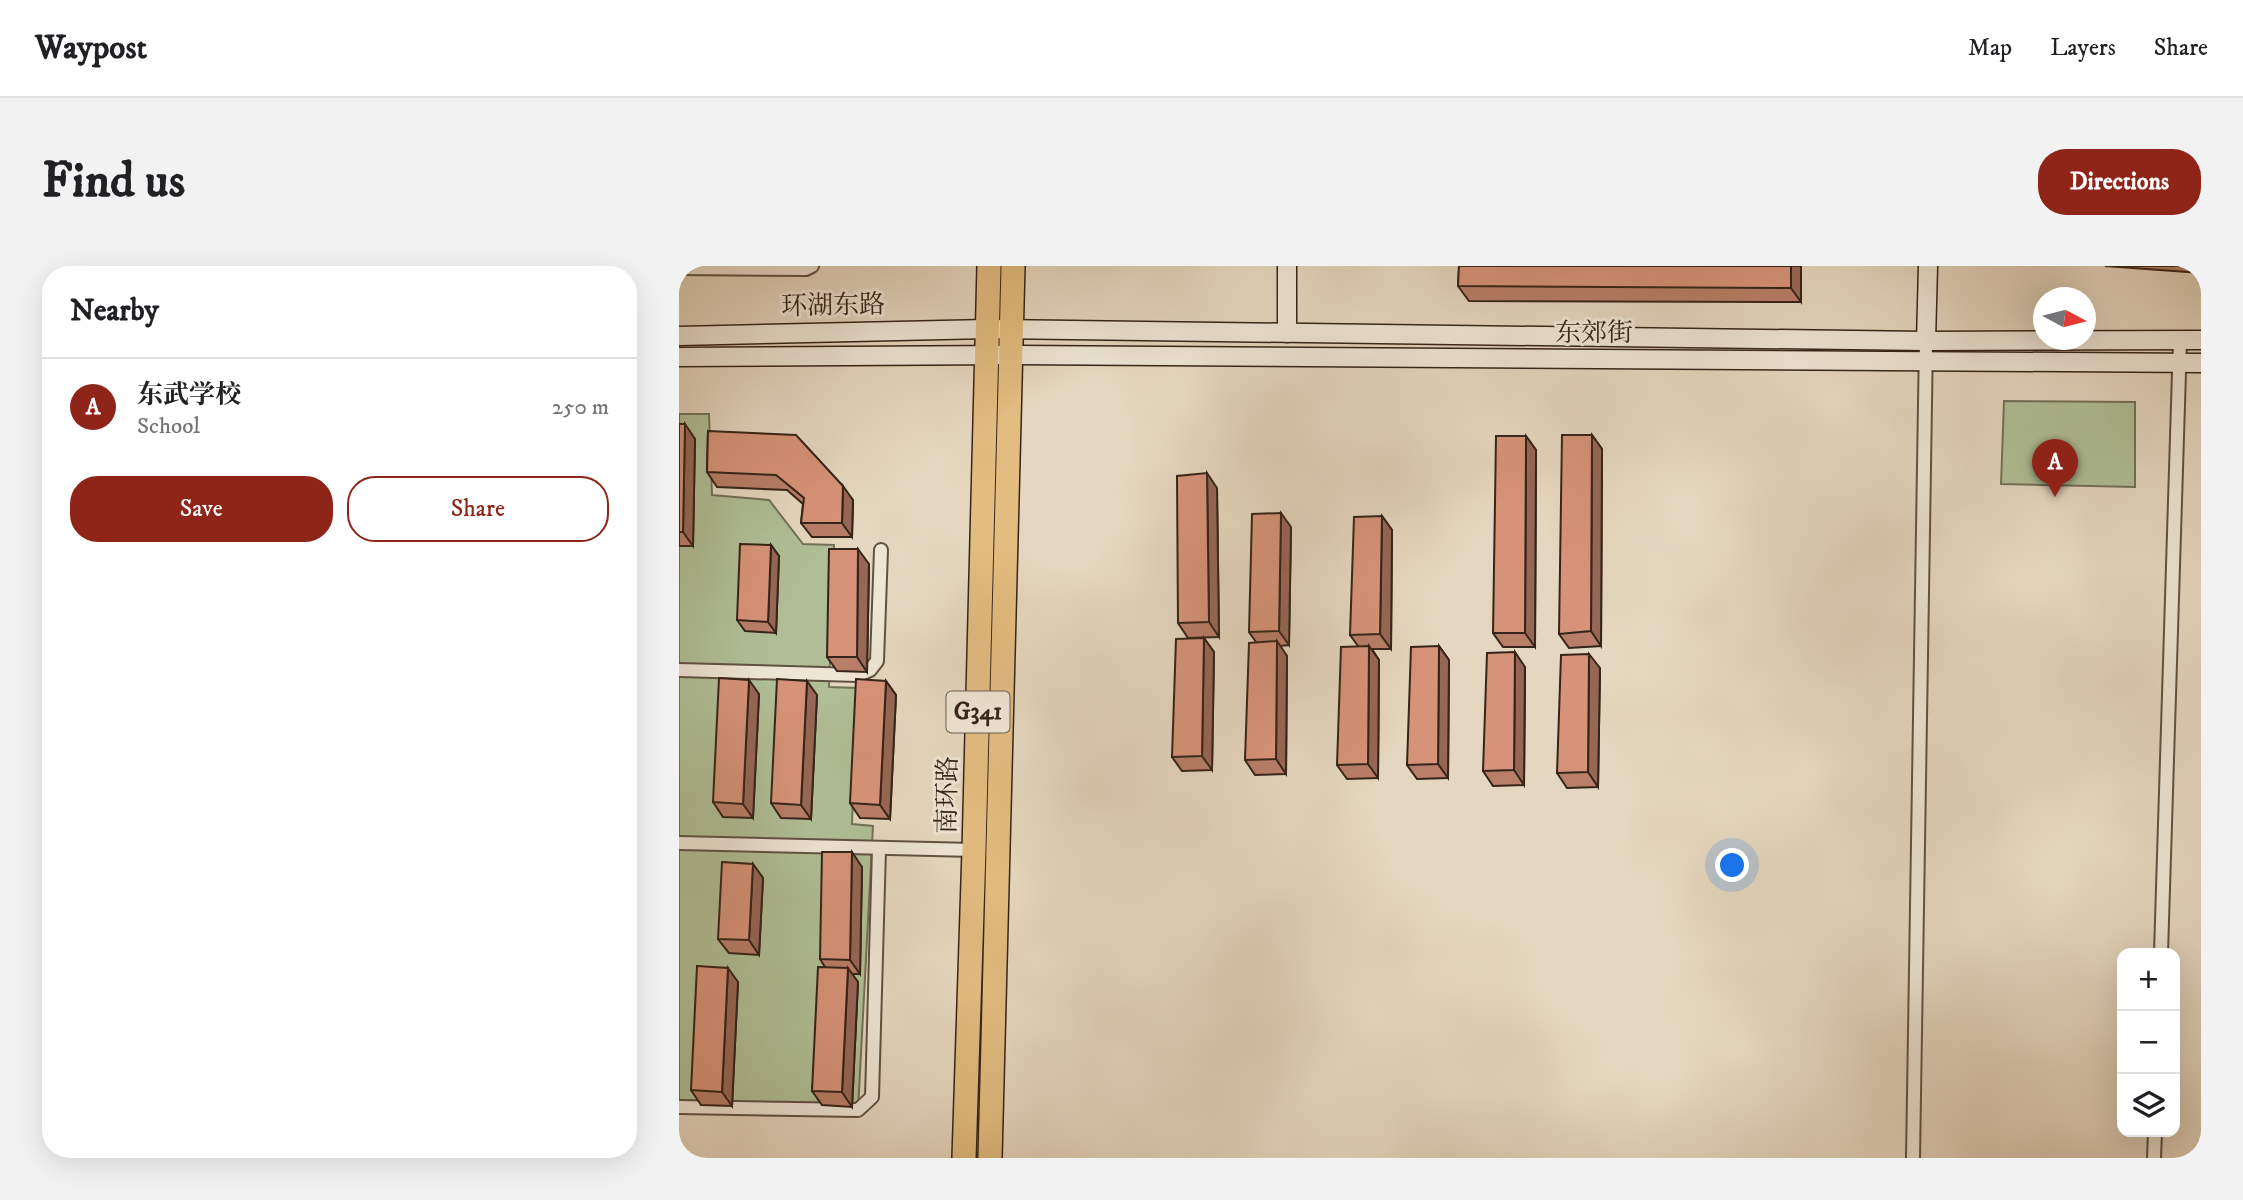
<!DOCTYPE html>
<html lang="en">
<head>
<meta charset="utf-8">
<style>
	:root { --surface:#fff; --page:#f2f2f2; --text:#202124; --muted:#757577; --line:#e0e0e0; --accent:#8f2418 }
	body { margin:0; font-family:"IM FELL DW Pica","Noto Serif SC",serif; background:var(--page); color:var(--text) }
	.controls { position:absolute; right:21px; bottom:21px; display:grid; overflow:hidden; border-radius:14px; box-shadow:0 7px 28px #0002 }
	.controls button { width:63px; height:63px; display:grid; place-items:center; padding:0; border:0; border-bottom:2px solid var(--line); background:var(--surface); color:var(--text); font:35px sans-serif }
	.compass { position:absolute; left:1354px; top:21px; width:63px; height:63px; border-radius:50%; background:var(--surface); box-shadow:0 7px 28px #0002; rotate:97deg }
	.you { position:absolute; left:1054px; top:600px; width:24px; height:24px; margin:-18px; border:5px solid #fff; border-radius:50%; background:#1a73e8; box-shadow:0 0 0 10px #1a73e833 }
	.badge { display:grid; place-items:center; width:46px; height:46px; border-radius:50%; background:var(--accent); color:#fff; font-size:23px; font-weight:700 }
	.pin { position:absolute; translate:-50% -58px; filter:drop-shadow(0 2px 4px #0008) }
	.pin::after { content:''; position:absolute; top:37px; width:24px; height:21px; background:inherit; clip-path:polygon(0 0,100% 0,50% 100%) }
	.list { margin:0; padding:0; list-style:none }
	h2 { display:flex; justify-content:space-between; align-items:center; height:91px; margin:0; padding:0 28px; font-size:30px }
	h2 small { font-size:23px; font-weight:400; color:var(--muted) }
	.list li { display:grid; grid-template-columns:46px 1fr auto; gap:21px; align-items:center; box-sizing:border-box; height:98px; padding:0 28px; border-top:2px solid var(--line) }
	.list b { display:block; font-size:26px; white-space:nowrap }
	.list p { margin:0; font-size:23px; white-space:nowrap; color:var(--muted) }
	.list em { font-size:23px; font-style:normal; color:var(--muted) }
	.actions { display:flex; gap:14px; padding:21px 28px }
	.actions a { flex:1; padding:16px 0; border:2px solid var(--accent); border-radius:28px; text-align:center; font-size:24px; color:var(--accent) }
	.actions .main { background:var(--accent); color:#fff }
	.icon { flex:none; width:38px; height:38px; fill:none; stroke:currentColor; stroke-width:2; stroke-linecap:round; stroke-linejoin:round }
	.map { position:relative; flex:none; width:1522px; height:892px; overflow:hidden; border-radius:28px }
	header { display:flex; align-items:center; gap:42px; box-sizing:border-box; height:98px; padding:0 35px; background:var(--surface); border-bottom:2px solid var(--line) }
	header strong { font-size:33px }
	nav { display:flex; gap:38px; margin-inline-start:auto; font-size:24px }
	.intro { display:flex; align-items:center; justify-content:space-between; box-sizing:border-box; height:168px; padding:0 42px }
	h1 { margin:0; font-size:49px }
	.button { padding:18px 32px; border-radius:28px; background:var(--accent); color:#fff; font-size:24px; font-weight:700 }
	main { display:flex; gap:42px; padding:0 42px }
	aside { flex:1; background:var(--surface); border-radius:28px; box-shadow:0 7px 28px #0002 }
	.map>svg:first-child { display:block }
	.green { fill:#b0bf96; stroke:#727258; stroke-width:2 }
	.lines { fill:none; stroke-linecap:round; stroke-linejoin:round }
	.street-casing { stroke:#615142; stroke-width:16 }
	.secondary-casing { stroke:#352419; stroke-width:21 }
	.highway-casing { stroke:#352419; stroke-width:26 }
	.street { stroke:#eee5d5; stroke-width:12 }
	.secondary { stroke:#eee5d5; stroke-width:18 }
	.highway { stroke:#e2bc80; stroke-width:23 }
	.wall { fill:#b97e68; stroke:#352419; stroke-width:2 }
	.shaded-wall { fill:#966755; stroke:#352419; stroke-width:2 }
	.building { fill:#d79379; stroke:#352419; stroke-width:2 }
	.labels { text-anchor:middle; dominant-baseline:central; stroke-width:6; stroke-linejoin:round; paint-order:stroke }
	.shield { fill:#eee5d5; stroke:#6c5e51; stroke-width:2 }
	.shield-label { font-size:24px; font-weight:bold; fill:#352419 }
	.street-label { font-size:26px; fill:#352419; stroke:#eee5d5 }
</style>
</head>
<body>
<header>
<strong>Waypost</strong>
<nav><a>Map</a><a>Layers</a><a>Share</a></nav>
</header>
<div class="intro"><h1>Find us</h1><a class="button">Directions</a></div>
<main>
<aside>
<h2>Nearby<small></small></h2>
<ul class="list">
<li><span class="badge">A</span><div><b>东武学校</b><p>School</p></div><em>250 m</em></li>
</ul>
<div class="actions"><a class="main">Save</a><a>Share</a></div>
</aside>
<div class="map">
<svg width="1522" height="892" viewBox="0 0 1522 892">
	<rect width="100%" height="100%" fill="#e5d7bf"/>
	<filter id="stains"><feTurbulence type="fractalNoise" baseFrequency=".00286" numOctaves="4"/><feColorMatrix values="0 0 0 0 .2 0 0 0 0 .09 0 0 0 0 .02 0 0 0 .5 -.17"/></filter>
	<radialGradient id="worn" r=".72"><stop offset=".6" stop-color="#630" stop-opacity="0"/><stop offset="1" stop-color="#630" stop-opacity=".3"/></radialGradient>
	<!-- green -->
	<g class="green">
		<polygon points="1325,135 1456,136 1456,221 1322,218"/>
		<polygon points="0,148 30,148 33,229 90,234 124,278 155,279 150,421 178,422 173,558 194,560 179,844 0,840"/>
	</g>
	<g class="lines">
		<!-- street casing -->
		<g class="street-casing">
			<g id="street">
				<polyline points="0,2 127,3 133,0"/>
				<polyline points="0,404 179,409 191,404 198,395 202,284"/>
				<polyline points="0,577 295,584"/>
				<polyline points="1482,687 1501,74"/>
				<polyline points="0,841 179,844 193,831 200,583"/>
				<polyline points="1234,892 1247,75"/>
				<polyline points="1475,892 1476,866"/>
			</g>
		</g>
		<!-- secondary casing -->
		<g class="secondary-casing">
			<g id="secondary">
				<polyline points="608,67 608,0"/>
				<polyline points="0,70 309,63 1247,75 1522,74"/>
				<polyline points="1247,75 1249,0"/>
				<polyline points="0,91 331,89 1522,97"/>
			</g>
		</g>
		<!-- highway casing -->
		<g class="highway-casing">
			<g id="highway">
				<polyline points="285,892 295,584 310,0"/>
				<polyline points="311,892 334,0"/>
			</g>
		</g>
		<!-- street -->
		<use href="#street" class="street"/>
		<!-- secondary -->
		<use href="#secondary" class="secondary"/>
		<!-- highway -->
		<use href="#highway" class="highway"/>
	</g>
	<!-- wall -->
	<g class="wall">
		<polygon points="780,0 1122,0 1122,36 790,35 779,20"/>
		<polygon points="1426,0 1522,0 1522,7"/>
		<polygon points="0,158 16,173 14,280 0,280"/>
		<polygon points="29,165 174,234 173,271 133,271 122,257 124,238 108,224 38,221 28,206"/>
		<polygon points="913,169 923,183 922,380 890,382 880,368"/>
		<polygon points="847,170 857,184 856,381 824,381 814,367"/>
		<polygon points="538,222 540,371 509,372 499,357"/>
		<polygon points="703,250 713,264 712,383 693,383 700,394 699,512 668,513 658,499 679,380 671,369"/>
		<polygon points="612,261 610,379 601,380 608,390 607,508 576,509 566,494 577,376 570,366"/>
		<polygon points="92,279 100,290 97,367 66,365 58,354"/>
		<polygon points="190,298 188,406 158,405 148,391"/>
		<polygon points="525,372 535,386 533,504 503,505 493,491"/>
		<polygon points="760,380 770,394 769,512 738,513 728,499"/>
		<polygon points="846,401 845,519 814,520 804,505"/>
		<polygon points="921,402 919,521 888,522 878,507"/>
		<polygon points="207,415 217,429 211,553 181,552 171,537"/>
		<polygon points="80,428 74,552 44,551 34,536"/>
		<polygon points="138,429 132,553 102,552 92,537"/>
		<polygon points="74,598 84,612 80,689 50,687 39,673"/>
		<polygon points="183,601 181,708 173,708 179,716 173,841 143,839 133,825 146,701 141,693"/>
		<polygon points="59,716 53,840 22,839 12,824"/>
	</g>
	<!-- shaded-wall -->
	<g class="shaded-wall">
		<polygon points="1112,0 1122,0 1122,36 1112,22"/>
		<polygon points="6,158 16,173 14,280 4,266"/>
		<polygon points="913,169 923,183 922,380 912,365"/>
		<polygon points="847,170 857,184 856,381 846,367"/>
		<polygon points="528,207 538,222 540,371 530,356"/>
		<polygon points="164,220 174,234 173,271 163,257"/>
		<polygon points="602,247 612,261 610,379 600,365"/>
		<polygon points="703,250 713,264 712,383 701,368"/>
		<polygon points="92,279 100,290 97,367 89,356"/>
		<polygon points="179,283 190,298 188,406 178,391"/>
		<polygon points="525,372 535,386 533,504 523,490"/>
		<polygon points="598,375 608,390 607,508 597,493"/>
		<polygon points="690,380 700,394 699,512 689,498"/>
		<polygon points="760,380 770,394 769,512 759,498"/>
		<polygon points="836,386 846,401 845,519 835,504"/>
		<polygon points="910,388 921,402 919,521 909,506"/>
		<polygon points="70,414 80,428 74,552 64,538"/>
		<polygon points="128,415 138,429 132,553 122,539"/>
		<polygon points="207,415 217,429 211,553 201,539"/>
		<polygon points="173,586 183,601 181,708 171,694"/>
		<polygon points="74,598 84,612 80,689 70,674"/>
		<polygon points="49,702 59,716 53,840 43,826"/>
		<polygon points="169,702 179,716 173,841 163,826"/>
	</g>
	<!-- building -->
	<g class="building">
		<polygon points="780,0 1112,0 1112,22 779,20"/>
		<polygon points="0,158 6,158 4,266 0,266"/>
		<polygon points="29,165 117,169 164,220 163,257 122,257 125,232 97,209 28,206"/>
		<polygon points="883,169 913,169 912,365 880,368"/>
		<polygon points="817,170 847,170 846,367 814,367"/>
		<polygon points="528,207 530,356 499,357 498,210"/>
		<polygon points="602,247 600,365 570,366 573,248"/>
		<polygon points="703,250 701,368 671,369 675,251"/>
		<polygon points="61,278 92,279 89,356 58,354"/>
		<polygon points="150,283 179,283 178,391 148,391"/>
		<polygon points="525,372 523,490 493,491 497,373"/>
		<polygon points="598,375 597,493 566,494 570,377"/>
		<polygon points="690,380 689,498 658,499 662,381"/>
		<polygon points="760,380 759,498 728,499 732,381"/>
		<polygon points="836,386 835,504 804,505 808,387"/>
		<polygon points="910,388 909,506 878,507 882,389"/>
		<polygon points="40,412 70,414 64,538 34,536"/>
		<polygon points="98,413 128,415 122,539 92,537"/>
		<polygon points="177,413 207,415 201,539 171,537"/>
		<polygon points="143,586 173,586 171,694 141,693"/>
		<polygon points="43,596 74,598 70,674 39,673"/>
		<polygon points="18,700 49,702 43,826 12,824"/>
		<polygon points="139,701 169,702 163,826 133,825"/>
	</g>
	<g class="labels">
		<!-- shield labels -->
		<rect class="shield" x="267.5" y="425.5" width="63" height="41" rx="5"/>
		<g class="shield-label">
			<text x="299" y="446">G341</text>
		</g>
		<!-- street labels -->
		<g class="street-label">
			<text transform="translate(154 40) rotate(-1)">环湖东路</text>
			<text x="915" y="67">东郊街</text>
			<text transform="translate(269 529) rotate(-89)">南环路</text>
		</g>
	</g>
	<rect width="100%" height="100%" filter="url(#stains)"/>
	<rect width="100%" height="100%" fill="url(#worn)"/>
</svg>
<div class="controls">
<button>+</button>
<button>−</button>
<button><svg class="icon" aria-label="layers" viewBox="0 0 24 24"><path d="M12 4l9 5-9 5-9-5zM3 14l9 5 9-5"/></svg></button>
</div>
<svg class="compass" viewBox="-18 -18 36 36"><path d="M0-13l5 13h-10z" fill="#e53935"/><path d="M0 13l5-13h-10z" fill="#757577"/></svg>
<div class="you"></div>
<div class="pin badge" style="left:1376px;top:231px">A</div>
</div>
</main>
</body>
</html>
